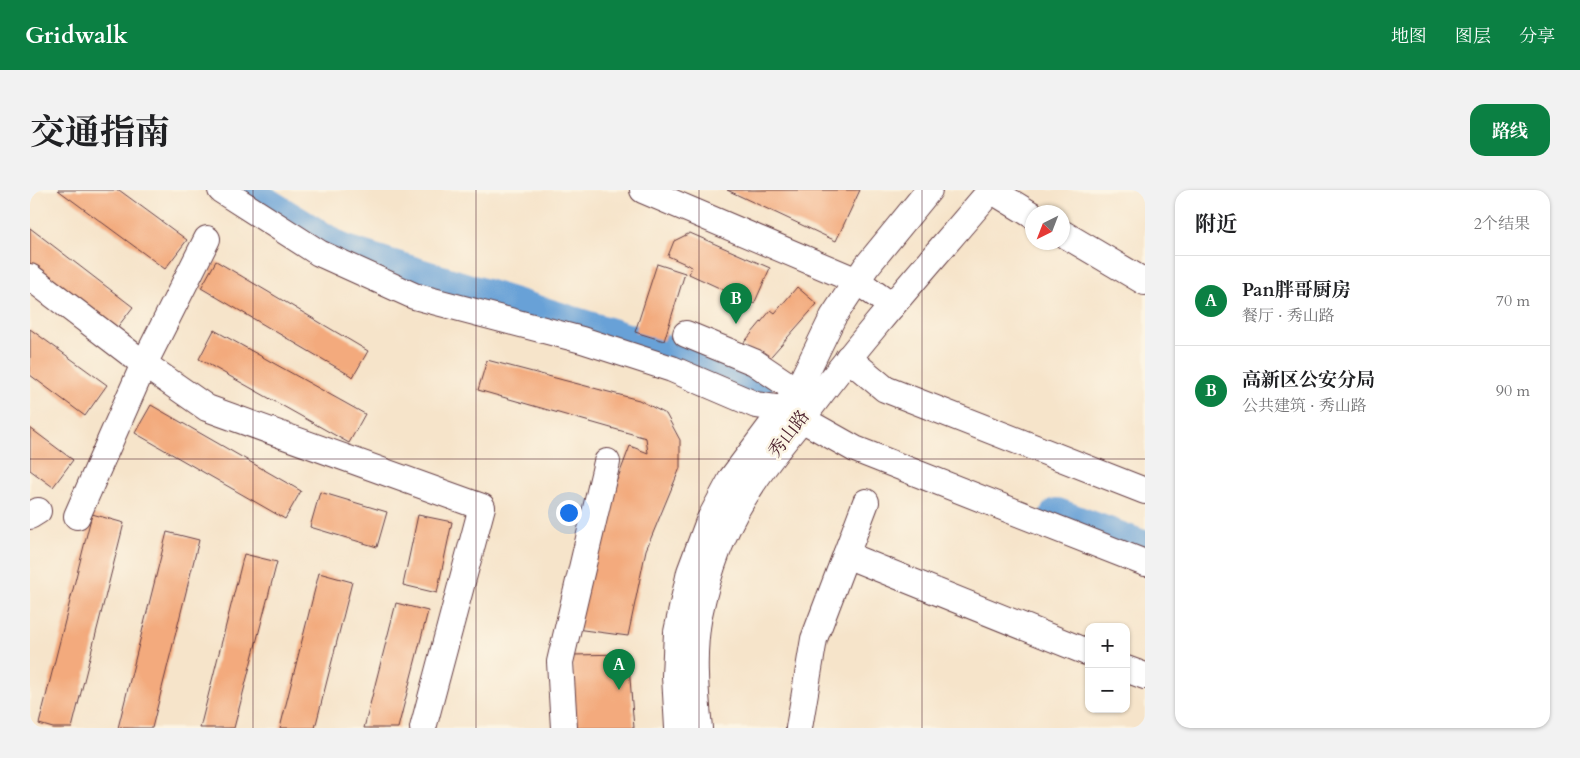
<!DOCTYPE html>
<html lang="zh">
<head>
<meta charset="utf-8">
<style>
	:root { --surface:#fff; --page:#f2f2f2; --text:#202124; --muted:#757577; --line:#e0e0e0; --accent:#0b8043 }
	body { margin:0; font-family:Cardo,"Noto Serif SC",serif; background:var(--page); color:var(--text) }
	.controls { position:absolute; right:15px; bottom:15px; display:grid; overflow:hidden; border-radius:10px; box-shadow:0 1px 4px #0004 }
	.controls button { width:45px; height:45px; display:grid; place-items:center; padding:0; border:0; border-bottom:1px solid var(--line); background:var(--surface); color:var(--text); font:25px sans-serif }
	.compass { position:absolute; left:995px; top:15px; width:45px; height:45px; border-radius:50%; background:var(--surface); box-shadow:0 1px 4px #0004; rotate:222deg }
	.you { position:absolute; left:538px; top:322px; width:18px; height:18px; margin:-12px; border:4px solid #fff; border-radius:50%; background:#1a73e8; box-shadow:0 0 0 8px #1a73e833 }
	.badge { display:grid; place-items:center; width:32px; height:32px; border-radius:50%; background:var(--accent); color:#fff; font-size:16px; font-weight:700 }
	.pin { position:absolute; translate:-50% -41px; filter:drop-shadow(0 1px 2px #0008) }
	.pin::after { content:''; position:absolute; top:26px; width:18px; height:15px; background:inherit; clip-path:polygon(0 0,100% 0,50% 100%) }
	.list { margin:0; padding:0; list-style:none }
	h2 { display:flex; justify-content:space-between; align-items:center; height:65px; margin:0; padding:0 20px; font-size:21px }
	h2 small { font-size:16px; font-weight:400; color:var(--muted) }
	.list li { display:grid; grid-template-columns:32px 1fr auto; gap:15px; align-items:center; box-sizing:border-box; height:90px; padding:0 20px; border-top:1px solid var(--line) }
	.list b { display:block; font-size:19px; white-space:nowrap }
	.list p { margin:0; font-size:16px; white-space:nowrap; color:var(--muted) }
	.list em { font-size:16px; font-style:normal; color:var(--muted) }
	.map { position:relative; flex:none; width:1115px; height:538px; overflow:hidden; border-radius:15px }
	header { display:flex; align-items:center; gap:30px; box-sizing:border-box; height:70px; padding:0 25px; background:var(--accent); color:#fff }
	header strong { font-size:24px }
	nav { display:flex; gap:28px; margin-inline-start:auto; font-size:18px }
	.intro { display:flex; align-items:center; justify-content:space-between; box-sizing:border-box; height:120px; padding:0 30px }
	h1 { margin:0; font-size:35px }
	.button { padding:12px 22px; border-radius:15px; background:var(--accent); color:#fff; font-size:18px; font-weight:700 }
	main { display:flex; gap:30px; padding:0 30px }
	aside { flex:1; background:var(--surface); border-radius:15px; box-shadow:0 1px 4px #0004 }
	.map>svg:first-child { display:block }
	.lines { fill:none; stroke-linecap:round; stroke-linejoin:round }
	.river { stroke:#68a1d7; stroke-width:34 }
	.building { fill:#f3aa7d }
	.minor-casing { stroke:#643d43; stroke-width:28 }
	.minor { stroke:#fff; stroke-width:26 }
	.grid { fill:none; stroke:#4a1f2b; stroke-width:1; stroke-opacity:0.55 }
	.labels { text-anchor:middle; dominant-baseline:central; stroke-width:5; stroke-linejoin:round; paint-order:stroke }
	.street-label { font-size:18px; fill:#4a1f2b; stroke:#fcf5e5 }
</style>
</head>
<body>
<header>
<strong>Gridwalk</strong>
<nav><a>地图</a><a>图层</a><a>分享</a></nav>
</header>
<div class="intro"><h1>交通指南</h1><a class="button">路线</a></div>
<main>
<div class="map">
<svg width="1115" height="538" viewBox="0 0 1115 538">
	<rect width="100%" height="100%" fill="#fcf5e5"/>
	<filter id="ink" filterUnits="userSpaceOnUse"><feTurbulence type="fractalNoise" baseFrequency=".02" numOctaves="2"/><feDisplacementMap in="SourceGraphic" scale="10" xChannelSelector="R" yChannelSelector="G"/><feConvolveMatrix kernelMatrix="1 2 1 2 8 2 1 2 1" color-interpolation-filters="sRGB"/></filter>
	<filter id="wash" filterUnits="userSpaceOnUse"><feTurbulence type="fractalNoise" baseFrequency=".0096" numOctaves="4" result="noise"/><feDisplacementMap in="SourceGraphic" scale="20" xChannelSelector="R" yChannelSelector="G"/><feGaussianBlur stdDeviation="1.12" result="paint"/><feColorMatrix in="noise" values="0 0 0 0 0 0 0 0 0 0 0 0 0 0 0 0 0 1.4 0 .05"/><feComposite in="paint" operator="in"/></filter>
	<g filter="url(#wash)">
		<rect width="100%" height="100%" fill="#f6e4ca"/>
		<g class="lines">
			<!-- river -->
			<g class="river">
				<polyline points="226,8 312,61 629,160 726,196"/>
				<polyline points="1027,325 1115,358"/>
			</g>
		</g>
		<g id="blocks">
			<!-- building -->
			<g class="building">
				<polygon points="28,0 89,0 157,50 135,79"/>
				<polygon points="697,0 830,0 806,51"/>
				<polygon points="0,38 103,117 83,143 0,80"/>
				<polygon points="660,43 740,78 724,114 659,84 662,77 638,66 644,51"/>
				<polygon points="186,71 338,161 323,187 171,98"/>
				<polygon points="627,74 655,83 634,151 605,142"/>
				<polygon points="767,97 787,114 735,173 712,155 741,120 745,123"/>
				<polygon points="0,139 77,195 55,226 0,185"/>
				<polygon points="184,140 335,224 319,253 169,169"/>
				<polygon points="457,170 609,210 636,224 650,250 650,278 616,360 598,446 546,439 565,348 600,256 618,263 616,248 448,200"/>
				<polygon points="121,215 271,301 255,329 105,243"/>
				<polygon points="0,238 43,270 23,297 0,280"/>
				<polygon points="290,302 357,322 347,357 280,337"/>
				<polygon points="62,324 94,333 42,538 23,538 9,534"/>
				<polygon points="388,325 422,332 407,403 373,395"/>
				<polygon points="137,342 169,350 122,538 88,538"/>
				<polygon points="214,364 247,372 204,538 170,538"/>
				<polygon points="289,383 322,392 285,538 250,538"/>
				<polygon points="366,413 398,421 368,538 334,538"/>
				<polygon points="598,464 604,538 545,538 542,465"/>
			</g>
		</g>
	</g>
	<g filter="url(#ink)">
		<use href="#blocks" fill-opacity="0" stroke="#643d43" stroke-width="1"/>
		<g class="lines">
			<!-- minor casing -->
			<g class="minor-casing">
				<g id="minor">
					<polyline points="191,0 289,63 384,106 552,150 642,179 726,215 754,219 825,259 1115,373"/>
					<polyline points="613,0 827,91 862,116"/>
					<polyline points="1032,43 1115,92"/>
					<polyline points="0,87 114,174 177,218 452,317 393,538"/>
					<polyline points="656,144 724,172 767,201"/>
					<polyline points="818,168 855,199 1115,301"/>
					<polyline points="0,326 8,321"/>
					<polyline points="47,326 114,174 177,49"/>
					<polyline points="816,365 1059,463"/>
					<polyline points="1096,479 1115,486"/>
					<polyline points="534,538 530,472 577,272"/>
					<polyline points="648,538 645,486 647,442 660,382 679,331 702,288 767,201 803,127 836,77 899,0"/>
					<path d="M669,538C665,500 662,463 669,425C678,381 694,337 719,299C737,270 760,245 780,218C837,142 900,72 961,0L1002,25"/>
					<polyline points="769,538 784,449 836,312"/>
				</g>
			</g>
			<!-- minor -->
			<use href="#minor" class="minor"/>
		</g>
	</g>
	<!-- grid -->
	<path class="grid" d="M223,0V538M446,0V538M669,0V538M892,0V538M0,269H1115"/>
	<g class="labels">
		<!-- street labels -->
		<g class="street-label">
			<text transform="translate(759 244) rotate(-52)">秀山路</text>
		</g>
	</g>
</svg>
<div class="controls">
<button>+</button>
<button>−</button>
</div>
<svg class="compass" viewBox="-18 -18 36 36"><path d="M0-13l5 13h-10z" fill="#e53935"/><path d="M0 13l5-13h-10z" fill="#757577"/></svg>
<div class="you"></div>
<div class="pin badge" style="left:589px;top:500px">A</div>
<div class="pin badge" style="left:706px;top:134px">B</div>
</div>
<aside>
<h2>附近<small>2个结果</small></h2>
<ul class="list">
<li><span class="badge">A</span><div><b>Pan胖哥厨房</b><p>餐厅 · 秀山路</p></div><em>70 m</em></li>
<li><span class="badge">B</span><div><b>高新区公安分局</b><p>公共建筑 · 秀山路</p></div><em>90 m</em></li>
</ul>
</aside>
</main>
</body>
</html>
